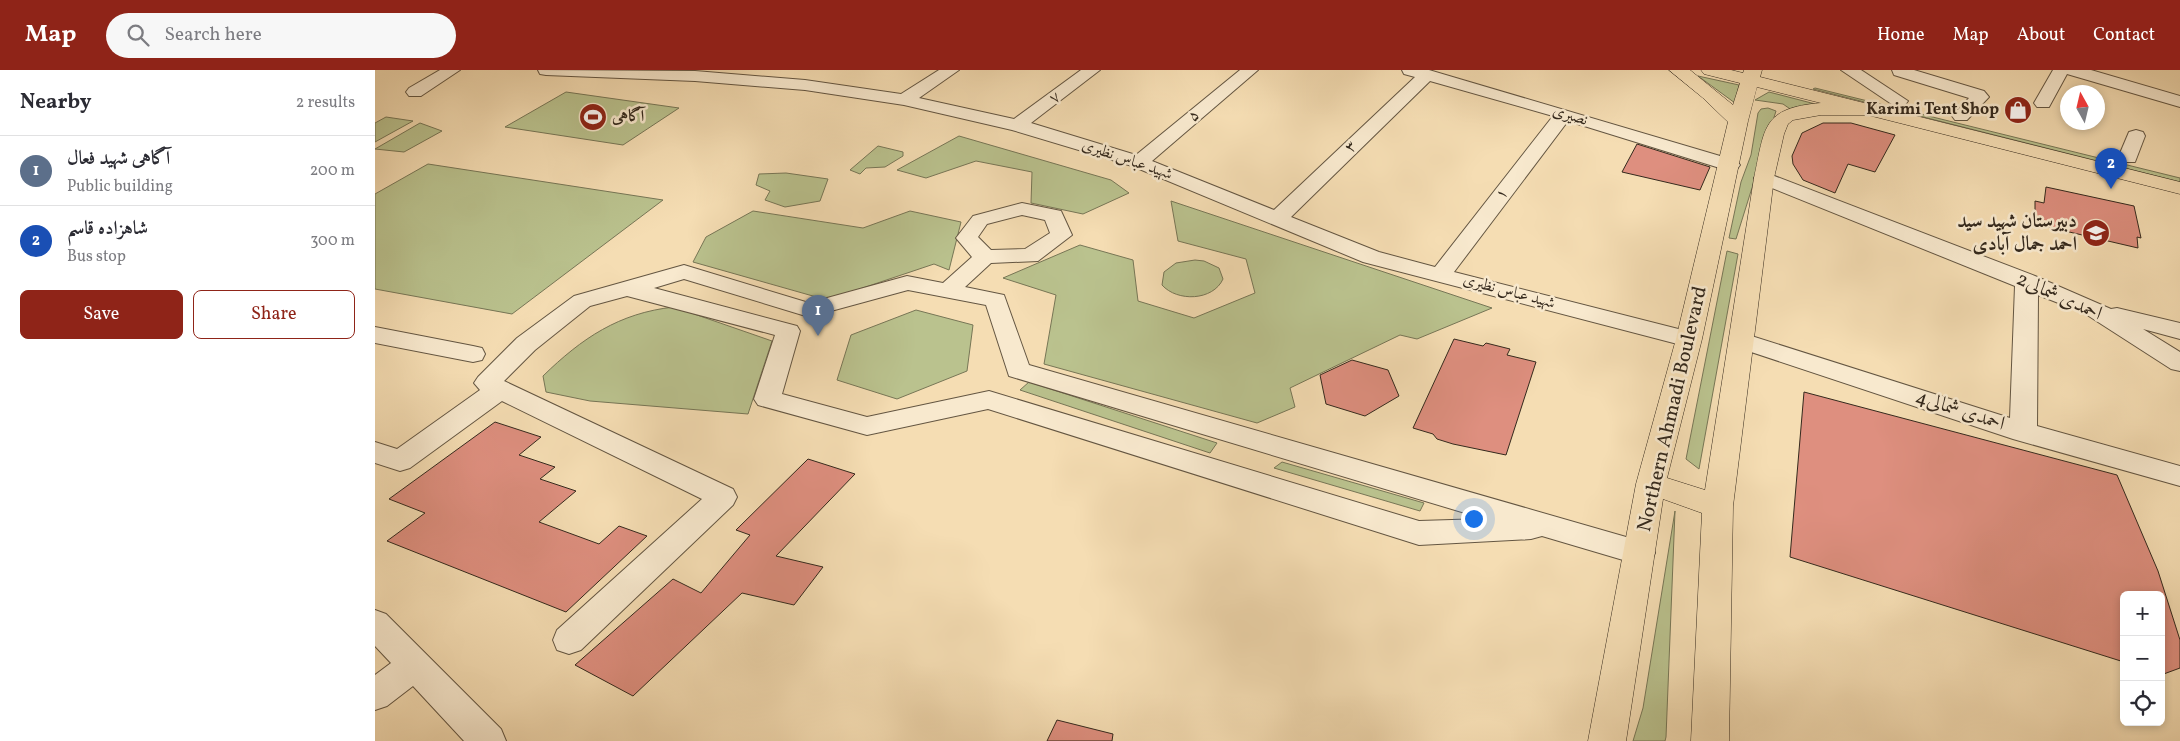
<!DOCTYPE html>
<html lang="en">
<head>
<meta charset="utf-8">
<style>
	:root { --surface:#fff; --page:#f7f7f7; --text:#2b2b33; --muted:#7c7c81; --line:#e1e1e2; --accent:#8f2418 }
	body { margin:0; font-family:Vollkorn,Amiri,serif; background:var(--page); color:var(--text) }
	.controls { position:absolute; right:15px; bottom:15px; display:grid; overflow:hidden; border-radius:8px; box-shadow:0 2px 8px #0003 }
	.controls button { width:45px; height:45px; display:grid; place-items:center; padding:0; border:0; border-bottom:1px solid var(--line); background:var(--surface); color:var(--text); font:25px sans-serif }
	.compass { position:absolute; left:1685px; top:15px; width:45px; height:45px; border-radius:50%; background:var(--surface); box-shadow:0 2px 8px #0003; rotate:352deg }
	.you { position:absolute; left:1098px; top:448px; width:18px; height:18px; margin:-12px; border:4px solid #fff; border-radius:50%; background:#1a73e8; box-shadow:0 0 0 8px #1a73e833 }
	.badge { display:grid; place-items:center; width:32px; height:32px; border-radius:50%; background:var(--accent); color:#fff; font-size:16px; font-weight:700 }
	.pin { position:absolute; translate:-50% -41px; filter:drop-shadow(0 1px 2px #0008) }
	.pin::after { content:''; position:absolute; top:26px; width:18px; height:15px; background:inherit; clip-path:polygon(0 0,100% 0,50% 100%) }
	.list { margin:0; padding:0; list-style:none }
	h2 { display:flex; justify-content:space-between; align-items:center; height:65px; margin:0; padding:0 20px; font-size:21px }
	h2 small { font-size:16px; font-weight:400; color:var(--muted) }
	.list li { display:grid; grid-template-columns:32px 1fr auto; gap:15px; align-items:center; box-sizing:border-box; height:70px; padding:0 20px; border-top:1px solid var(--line) }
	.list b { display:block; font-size:19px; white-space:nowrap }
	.list p { margin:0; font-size:16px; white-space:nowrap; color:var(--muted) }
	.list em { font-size:16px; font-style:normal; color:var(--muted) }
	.actions { display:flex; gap:10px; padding:15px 20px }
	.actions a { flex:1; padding:11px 0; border:1px solid var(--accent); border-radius:8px; text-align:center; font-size:18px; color:var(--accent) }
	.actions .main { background:var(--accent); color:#fff }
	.icon { flex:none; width:28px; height:28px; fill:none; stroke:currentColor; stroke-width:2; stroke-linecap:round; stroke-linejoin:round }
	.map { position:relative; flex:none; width:1805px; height:671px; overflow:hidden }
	header { display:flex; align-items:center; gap:30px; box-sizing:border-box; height:70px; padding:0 25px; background:var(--accent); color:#fff }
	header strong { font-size:24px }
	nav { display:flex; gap:28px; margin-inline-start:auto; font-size:18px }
	.search { width:350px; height:45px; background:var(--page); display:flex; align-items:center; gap:12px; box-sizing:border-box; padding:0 18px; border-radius:28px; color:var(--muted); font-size:19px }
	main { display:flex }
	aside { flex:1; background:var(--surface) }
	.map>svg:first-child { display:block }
	.green { fill:#bac28e; stroke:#777656 }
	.building { fill:#de8f7f; stroke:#34291d }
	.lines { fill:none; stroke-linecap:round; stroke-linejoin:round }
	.minor-casing { stroke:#645642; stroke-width:2 }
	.major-casing { stroke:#34291d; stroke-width:1 }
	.minor { fill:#f8e9ce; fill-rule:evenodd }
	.major { fill:#f5ddb3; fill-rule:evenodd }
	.labels { text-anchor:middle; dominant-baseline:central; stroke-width:5; stroke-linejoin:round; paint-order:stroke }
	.far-street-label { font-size:16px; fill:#34291d; stroke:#f8e9ce }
	.far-poi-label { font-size:16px; font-weight:bold; fill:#34291d; stroke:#f8e9ce; text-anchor:end }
	.poi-label { font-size:20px; font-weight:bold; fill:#34291d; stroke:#f8e9ce; text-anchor:end }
	.street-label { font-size:20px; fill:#34291d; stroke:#f8e9ce }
</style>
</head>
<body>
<header>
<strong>Map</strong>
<div class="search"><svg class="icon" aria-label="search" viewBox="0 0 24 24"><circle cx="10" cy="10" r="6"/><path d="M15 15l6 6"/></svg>Search here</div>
<nav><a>Home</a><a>Map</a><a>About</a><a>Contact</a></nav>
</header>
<main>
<aside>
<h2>Nearby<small>2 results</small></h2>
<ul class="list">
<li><span class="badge" style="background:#5c6f8a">1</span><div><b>آگاهی شهید فعال</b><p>Public building</p></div><em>200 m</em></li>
<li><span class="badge" style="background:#1a4fb4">2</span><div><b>شاهزاده قاسم</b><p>Bus stop</p></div><em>300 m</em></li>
</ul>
<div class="actions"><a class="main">Save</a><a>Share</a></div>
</aside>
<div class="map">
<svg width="1805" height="671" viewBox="0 0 1805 671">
	<rect width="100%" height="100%" fill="#f5ddb3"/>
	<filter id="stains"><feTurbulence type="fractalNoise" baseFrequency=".004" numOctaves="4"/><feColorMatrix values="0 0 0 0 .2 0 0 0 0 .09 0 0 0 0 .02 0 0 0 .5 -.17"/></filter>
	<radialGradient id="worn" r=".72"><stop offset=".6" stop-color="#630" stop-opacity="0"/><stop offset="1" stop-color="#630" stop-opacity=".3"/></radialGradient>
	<!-- green -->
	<g class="green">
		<polygon points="1323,6 1364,15 1360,33"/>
		<polygon points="1440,18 1805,108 1805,112 1438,19"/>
		<polygon points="191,22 304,38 248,75 130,57"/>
		<polygon points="1394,22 1448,36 1418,41 1408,34 1380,30"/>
		<polygon points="1393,38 1401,41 1361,169 1354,168 1366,112 1376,85 1383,43 1386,39"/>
		<polygon points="11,47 38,51 0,72 0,53"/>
		<polygon points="45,53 67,61 29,82 0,79"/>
		<polygon points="584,66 736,110 754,123 708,144 656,133 657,102 601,91 551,108 522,100"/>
		<polygon points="503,76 528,82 528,86 510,97 491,98 485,104 475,100"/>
		<polygon points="53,94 288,130 137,244 0,219 0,124"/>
		<polygon points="411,103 453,109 445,131 410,137 390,130 395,121 381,115 384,104"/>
		<polygon points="796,131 1117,238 1042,269 1025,265 915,318 920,337 882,353 669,294 681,225 628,208 705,175 758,190 763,231 819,248 880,223 871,189 803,171"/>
		<polygon points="378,141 488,158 535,141 586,152 574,200 559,194 452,230 318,192 331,167"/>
		<polygon points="1352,181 1363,184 1324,399 1311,389"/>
		<path d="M820,190L829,191L844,198L848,209C838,231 802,232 787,215L789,202L801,193Z"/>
		<path d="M299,237L397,271L373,344L215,331L171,322L168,306C207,268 244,243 299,237Z"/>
		<polygon points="541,240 598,255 592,301 522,329 462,310 476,265"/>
		<polygon points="654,312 842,373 835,383 645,320"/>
		<polygon points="907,392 1049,433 1045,441 899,398"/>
		<polygon points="1300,441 1291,667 1290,671 1258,671 1268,638"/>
	</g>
	<!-- building -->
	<g class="building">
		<polygon points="1448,53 1476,53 1520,65 1500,102 1473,94 1460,123 1428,110 1418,94 1417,86 1427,63"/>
		<polygon points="1262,74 1335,97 1325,120 1247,102"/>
		<polygon points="1671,117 1759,136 1766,168 1762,167 1763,178 1660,154 1660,131 1669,133"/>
		<polygon points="1079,269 1108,276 1111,273 1135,279 1132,285 1161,292 1131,385 1078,374 1062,369 1058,364 1038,358"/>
		<polygon points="977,290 1013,300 1024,326 990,346 951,334 945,305"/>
		<polygon points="1429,322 1742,405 1783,501 1805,570 1805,598 1786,605 1786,525 1749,525 1749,592 1415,487"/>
		<polygon points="120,352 166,367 144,385 180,397 165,409 201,421 164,452 224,474 244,456 272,466 191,542 12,471 50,443 14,429"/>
		<polygon points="433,389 480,404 401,486 448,497 419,535 367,523 258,626 200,595 298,509 326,523 375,465 361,460"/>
		<polygon points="682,650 738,664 737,671 672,671"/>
	</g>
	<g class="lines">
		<!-- minor casing -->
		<g class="minor-casing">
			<g id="minor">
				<polygon points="65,0 85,0 46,26 34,26 31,22 34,18"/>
				<path d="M163,0L320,1L430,10L526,24L564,0H584L544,28L639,49L706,0H725L656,53L761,85L865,0H883L777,91L899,140L1040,7L1029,4L1027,0H1054L1362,91L1365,95L1362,99H1348L1193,51L1079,202L1323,264L1326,269L1323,274L1314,277L988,192L757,96L637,60L529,35L430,20L320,11L171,5L165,4ZM1055,11L1178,46L1060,197L1004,182L916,147Z"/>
				<polygon points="1466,0 1486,0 1533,31 1530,35 1518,35"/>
				<polygon points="1517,0 1539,0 1609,21 1614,27 1592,50 1580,50 1577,46 1594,28 1519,5"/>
				<polygon points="1678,0 1716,0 1805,26 1805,37 1692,4 1674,37 1662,37 1659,33"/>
				<polygon points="1761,60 1768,62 1770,66 1760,92 1746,92 1743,88 1754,62"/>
				<polygon points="1389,102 1660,206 1736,239 1742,238 1805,253 1805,269 1768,259 1805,282 1805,301 1796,299 1709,243 1663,225 1662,356 1805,396 1805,416 1638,369 1358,276 1355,271 1358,266 1367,263 1635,348 1640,216 1382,112 1379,108 1382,104"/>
				<path d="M647,133L686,141L697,165L663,191L616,193L590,217L629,225L654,295L1265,471L1276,475L1280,483L1276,491L1265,495L1167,466L1156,469L1044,475L613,339L492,365L383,335L379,329L400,265L252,226L215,236L160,280L129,311L358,419L362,427L358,435L206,580L194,584L182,580L178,570L182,560L327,429L127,331L35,398L25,401L0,393V372L22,379L105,320L99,313L103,307L142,268L199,226L309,195L434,233L532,206L568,213L597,187L581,168L598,146ZM647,145L670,150L675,163L650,179L616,180L603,167L612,154ZM309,209L434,247L533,220L611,235L634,306L1110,449L1044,451L614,321L492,347L407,324L425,261L422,256L279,218Z"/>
				<polygon points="0,257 98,276 107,278 110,284 107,290 98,292 0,273"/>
				<polygon points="0,540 11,544 126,659 131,671 89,671 38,616 12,636 0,640 0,605 16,593 0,576"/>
			</g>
		</g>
		<!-- major casing -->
		<g class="major-casing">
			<path id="major" d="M1294,0H1315L1358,35L1365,13L1329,4L1326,0H1356L1368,3L1369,0H1387L1385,7L1805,112V124L1493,45H1446L1418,50L1413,54L1409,64L1399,108L1358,436L1354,671H1316L1327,443L1288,429L1251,671H1213L1261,414L1301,269L1353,52L1328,28ZM1382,17L1446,33C1387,38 1390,57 1379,108L1330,420L1292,408L1327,269L1373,51Z"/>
		</g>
		<!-- minor -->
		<use href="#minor" class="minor"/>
		<!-- major -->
		<use href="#major" class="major"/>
	</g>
	<!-- icons -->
	<defs>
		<g id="shop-disc" transform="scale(1.4375)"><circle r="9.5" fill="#8f2418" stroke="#f8e9ce"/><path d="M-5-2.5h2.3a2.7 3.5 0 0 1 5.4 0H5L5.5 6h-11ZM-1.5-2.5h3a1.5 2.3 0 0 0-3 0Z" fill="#fff"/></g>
		<g id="stadium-disc" transform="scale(1.4375)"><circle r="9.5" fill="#8f2418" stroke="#f8e9ce"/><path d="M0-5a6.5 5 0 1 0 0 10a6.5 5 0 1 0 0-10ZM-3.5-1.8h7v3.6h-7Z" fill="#fff"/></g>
		<g id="school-disc" transform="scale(1.4375)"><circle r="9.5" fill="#8f2418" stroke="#f8e9ce"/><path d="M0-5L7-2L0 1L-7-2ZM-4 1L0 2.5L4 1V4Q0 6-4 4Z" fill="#fff"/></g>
	</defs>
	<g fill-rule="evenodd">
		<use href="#shop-disc" x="1643" y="40"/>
		<use href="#stadium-disc" x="218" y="47"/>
		<use href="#school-disc" x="1721" y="163"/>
	</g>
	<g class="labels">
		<!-- far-street labels -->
		<g class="far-street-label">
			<text transform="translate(680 28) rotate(-37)">۷</text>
			<text transform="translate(819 46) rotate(-40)">۵</text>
			<text transform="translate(1195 46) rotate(17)">نصیری</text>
			<text transform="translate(976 77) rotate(-44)">۳</text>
			<text transform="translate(752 90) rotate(19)">شهید عباس نظیری</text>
			<text transform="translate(1127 124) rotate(-52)">۱</text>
			<text transform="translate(1134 222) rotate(15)">شهید عباس نظیری</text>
		</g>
		<!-- far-poi labels -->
		<g class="far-poi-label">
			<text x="1624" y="40">Karimi Tent Shop</text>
			<text x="237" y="47" text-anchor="start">آگاهی</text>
		</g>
		<!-- poi labels -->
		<g class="poi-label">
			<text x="1702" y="152">دبیرستان شهید سید<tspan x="1702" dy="23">احمد جمال آبادی</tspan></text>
		</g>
		<!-- street labels -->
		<g class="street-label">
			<text transform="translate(1684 227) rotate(24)">2احمدی شمالی</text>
			<text transform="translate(1298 339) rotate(-77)">Northern Ahmadi Boulevard</text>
			<text transform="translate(1585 341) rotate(18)">4احمدی شمالی</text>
		</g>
	</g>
	<rect width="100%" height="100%" filter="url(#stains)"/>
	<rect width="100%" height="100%" fill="url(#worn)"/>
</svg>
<div class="controls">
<button>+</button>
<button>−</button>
<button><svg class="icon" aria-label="locate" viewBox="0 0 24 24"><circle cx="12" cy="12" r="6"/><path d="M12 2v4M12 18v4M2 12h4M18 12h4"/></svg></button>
</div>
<svg class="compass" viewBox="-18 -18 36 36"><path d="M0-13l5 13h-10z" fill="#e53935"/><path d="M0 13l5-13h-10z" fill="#7c7c81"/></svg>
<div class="you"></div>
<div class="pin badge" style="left:443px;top:266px;background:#5c6f8a">1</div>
<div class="pin badge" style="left:1736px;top:119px;background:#1a4fb4">2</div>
</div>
</main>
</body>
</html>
